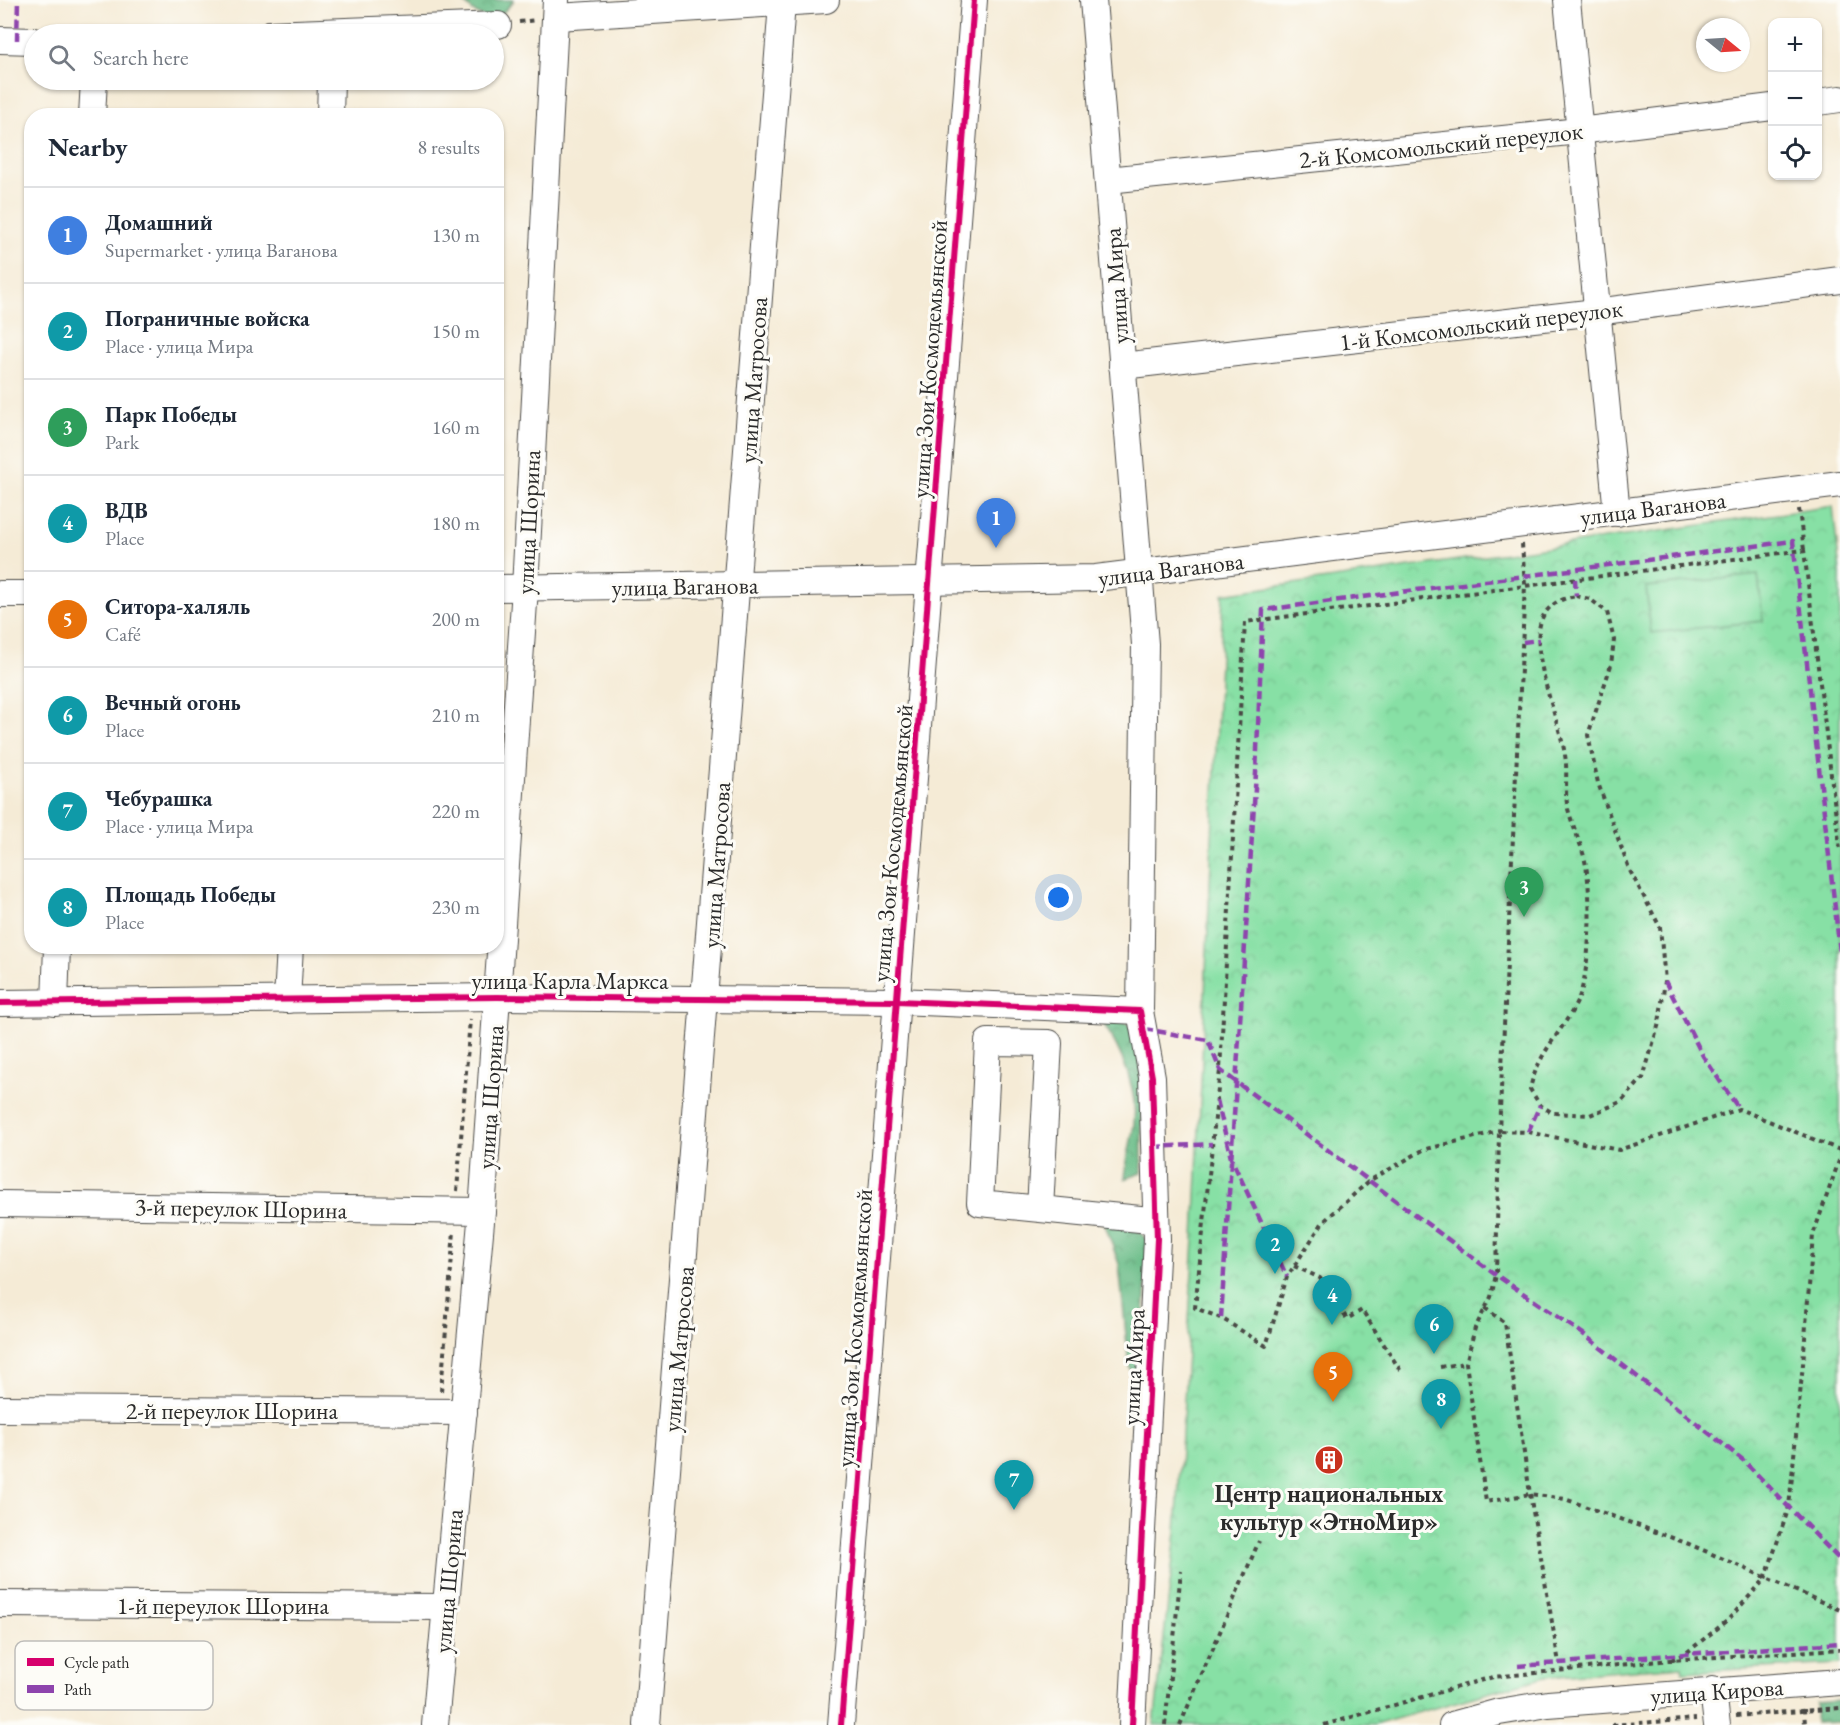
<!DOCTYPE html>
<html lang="en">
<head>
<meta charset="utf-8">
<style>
	:root { --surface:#fff; --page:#f2f2f3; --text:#1f2937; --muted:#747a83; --line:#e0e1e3; --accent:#c8321e }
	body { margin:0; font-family:"EB Garamond",serif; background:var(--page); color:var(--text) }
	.controls { position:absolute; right:18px; top:18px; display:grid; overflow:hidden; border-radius:12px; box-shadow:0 2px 4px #0004 }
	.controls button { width:54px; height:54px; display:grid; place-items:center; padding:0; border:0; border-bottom:2px solid var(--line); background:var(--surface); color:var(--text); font:30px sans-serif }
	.compass { position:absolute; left:1696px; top:18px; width:54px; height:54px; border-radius:50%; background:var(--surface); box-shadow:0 2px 4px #0004; rotate:108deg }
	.you { position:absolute; left:1059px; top:898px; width:21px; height:21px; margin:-15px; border:4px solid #fff; border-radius:50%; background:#1a73e8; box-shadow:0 0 0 9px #1a73e833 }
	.badge { display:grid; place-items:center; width:39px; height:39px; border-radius:50%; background:var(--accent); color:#fff; font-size:20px; font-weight:700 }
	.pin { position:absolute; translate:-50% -50px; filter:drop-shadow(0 2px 3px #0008) }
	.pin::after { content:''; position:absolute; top:32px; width:21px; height:18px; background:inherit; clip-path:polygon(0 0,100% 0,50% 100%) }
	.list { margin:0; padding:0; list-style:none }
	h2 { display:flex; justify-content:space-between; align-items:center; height:78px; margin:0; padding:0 24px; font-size:26px }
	h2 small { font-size:20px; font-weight:400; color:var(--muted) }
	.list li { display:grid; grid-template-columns:39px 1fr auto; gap:18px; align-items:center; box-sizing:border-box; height:96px; padding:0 24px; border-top:2px solid var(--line) }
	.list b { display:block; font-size:22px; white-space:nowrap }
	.list p { margin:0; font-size:20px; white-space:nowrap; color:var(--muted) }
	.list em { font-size:20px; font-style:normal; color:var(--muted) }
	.icon { flex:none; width:33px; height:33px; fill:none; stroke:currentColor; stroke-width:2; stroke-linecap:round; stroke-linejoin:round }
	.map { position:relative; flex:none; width:1840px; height:1725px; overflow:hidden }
	.search { position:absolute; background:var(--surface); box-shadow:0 2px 4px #0004; left:24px; top:24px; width:480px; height:66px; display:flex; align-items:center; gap:15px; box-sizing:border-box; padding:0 21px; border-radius:33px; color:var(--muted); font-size:22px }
	.panel { position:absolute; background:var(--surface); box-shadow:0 2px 4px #0004; left:24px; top:108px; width:480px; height:846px; border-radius:24px }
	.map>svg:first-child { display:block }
	.forest { fill:url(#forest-crowns); stroke:#4c745a; stroke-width:1.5 }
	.park { fill:url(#park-crowns); stroke:#598668; stroke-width:1.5 }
	.garden { fill:#87e0a5; stroke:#598668; stroke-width:1.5 }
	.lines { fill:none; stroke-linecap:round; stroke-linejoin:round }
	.minor-casing { stroke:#494845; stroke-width:28 }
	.path { stroke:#494845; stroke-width:4; stroke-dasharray:4.5 4.5; stroke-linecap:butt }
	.minor { stroke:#fff; stroke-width:26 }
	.quiet { stroke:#8e44ad; stroke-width:4.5; stroke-dasharray:9 4.5; stroke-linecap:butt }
	.cycleway-casing { stroke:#fdfcf7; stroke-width:10 }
	.cycleway { stroke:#d6006c; stroke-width:6 }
	.labels { text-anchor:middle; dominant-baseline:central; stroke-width:6; stroke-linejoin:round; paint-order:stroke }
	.street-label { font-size:24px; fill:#2b2b2b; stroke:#fdfcf7 }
	.poi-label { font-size:24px; font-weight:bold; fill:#2b2b2b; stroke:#fdfcf7 }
	.key { fill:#fdfcf7; stroke:#bebdba; stroke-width:1.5 }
	.key-label { font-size:16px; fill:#2b2b2b }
</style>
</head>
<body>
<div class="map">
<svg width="1840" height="1725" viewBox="0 0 1840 1725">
	<defs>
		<pattern id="forest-crowns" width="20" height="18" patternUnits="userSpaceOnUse" patternTransform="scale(1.5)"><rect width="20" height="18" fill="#6dbe8a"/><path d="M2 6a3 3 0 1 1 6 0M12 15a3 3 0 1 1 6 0" fill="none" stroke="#5a9b71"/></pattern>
		<pattern id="park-crowns" width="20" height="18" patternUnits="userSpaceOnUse" patternTransform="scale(1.5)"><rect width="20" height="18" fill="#87e0a5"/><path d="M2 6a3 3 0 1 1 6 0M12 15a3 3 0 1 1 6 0" fill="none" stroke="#75c08e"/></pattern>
	</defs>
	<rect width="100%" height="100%" fill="#fdfcf7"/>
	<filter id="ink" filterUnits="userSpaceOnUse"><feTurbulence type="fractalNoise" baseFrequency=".0167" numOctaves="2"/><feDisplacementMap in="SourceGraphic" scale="12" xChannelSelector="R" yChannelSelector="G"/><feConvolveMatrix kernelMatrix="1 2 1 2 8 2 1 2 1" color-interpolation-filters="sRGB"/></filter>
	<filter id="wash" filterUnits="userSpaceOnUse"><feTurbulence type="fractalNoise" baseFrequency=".008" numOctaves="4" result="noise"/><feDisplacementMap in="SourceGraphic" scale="24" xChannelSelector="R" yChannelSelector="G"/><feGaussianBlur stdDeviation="1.35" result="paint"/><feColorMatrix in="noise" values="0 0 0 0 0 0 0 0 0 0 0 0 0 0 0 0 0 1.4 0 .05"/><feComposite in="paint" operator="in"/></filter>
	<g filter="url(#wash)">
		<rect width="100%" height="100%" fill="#f5ebd6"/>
		<!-- forest -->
		<g class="forest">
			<path d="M462,0H514C495,26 481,22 462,0Z"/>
			<path d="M1116,1016L1141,1033L1142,1173L1125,1179C1126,1160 1131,1143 1134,1124C1138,1086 1120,1048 1100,1018Z"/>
			<polygon points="1128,1218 1148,1242 1140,1393 1129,1366 1119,1264 1103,1219"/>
			<polygon points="1840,1701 1840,1722 1815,1723 1816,1703"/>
		</g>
		<!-- park -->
		<polygon class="park" points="1833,506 1840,574 1840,1664 1683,1672 1682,1666 1545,1677 1374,1725 1154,1725 1176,1532 1194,1239 1223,594"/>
		<!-- garden -->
		<polygon class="garden" points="1758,575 1763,621 1651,633 1646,587"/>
	</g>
	<g filter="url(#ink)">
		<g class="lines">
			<!-- minor casing -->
			<g class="minor-casing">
				<g id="minor">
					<polyline points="1093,0 1145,644 1140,1011 1152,1077 1157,1239 1132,1725"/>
					<polyline points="1567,0 1617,513"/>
					<polyline points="557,17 826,0"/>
					<polyline points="270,34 498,25"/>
					<polyline points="0,40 34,41"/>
					<polyline points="1818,102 1840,99"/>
					<polyline points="92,116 94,80"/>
					<polyline points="330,116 331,80"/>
					<polyline points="1108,180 1579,131 1772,107"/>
					<polyline points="1122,366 1596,312 1840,280"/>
					<polyline points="496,588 1096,578 1840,484"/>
					<polyline points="0,594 32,594"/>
					<polyline points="287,1000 290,946"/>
					<polyline points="0,1003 497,997 897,1001 1140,1011"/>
					<polyline points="55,1003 57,946"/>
					<polyline points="0,1204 482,1211"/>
					<polyline points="1040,1209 1049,1043 988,1042 980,1203 1150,1220 1156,1220"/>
					<polyline points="0,1409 464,1412"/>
					<polyline points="0,1604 446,1607"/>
					<polyline points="1713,1690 1717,1725"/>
					<polyline points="435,1725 482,1211 497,997 525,588 556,0"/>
					<polyline points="647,1725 782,4"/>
					<polyline points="841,1725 974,0"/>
					<polyline points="1452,1725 1499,1712 1548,1704 1840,1682"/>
				</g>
			</g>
			<!-- path -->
			<g class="path">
				<polyline points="519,22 536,20"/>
				<polyline points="1799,509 1804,550"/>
				<polyline points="1522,544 1525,585 1499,1131 1423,1150 1369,1181 1323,1222 1287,1277 1266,1346 1221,1318 1195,1308 1220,1070 1245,622 1804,550 1840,850"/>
				<path d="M1576,596L1590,599L1607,612L1614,640L1611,665L1588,735L1598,783L1629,869L1660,927L1665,981L1659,1023L1643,1078L1621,1102L1590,1115L1553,1113L1540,1105L1530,1089C1538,1052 1561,1034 1577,1002C1591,974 1592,897 1586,866C1583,847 1573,828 1568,809C1564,792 1568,772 1565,755C1560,721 1524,643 1545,613C1553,602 1564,598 1576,596Z"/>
				<polyline points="1840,1150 1739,1109 1619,1150 1528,1132 1499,1131 1496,1275 1491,1297 1475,1328 1466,1363 1486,1502 1530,1494 1565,1499 1689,1544 1840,1610"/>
				<polyline points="457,1191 470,1019"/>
				<polyline points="1294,1266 1320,1278 1347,1319 1362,1310 1402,1373"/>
				<polyline points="1485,1308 1505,1323 1530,1494 1559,1663"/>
				<polyline points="1440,1367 1466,1363"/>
				<polyline points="441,1391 454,1231"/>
				<polyline points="1671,1660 1686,1653 1727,1621 1765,1579 1789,1507 1803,1364 1813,1235 1840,1158"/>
				<polyline points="1804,1709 1805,1725"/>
				<polyline points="1736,1716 1840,1708"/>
				<polyline points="1165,1725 1181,1571"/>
				<polyline points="1180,1725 1259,1541"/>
				<polyline points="1324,1725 1493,1677 1671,1660 1840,1649"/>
				<polyline points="1612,1725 1696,1719"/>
			</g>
			<!-- minor -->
			<use href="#minor" class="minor"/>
			<!-- quiet -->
			<g class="quiet">
				<polyline points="17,40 18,0"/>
				<polyline points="1575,579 1576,596"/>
				<polyline points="1523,642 1539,640"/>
				<polyline points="1665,981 1703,1056 1739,1109"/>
				<polyline points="1144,1029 1208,1040 1220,1070 1496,1275 1582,1333 1743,1460 1840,1560"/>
				<polyline points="1217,1100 1231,1158 1287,1277"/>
				<polyline points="1528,1132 1540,1105"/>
				<polyline points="1154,1147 1212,1144"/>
				<polyline points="1221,1318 1256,773 1263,610 1793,541 1840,952"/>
				<polyline points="1518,1666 1840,1643"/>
			</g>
			<!-- cycleway casing -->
			<g class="cycleway-casing">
				<g id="cycleway">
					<polyline points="0,1003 497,997 897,1001 1140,1011 1152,1077 1157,1239 1132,1725"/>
					<polyline points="841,1725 974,0"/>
				</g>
			</g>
			<!-- cycleway -->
			<use href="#cycleway" class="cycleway"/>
		</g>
	</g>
	<!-- icons -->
	<defs>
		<g id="building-disc" transform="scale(1.5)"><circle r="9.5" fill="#c8321e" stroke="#fdfcf7"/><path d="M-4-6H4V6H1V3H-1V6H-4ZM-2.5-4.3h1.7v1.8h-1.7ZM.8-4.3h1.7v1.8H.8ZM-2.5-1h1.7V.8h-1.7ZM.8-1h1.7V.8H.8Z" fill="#fff"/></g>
	</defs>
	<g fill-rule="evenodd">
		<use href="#building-disc" x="1329" y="1460"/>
	</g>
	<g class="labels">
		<!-- street labels -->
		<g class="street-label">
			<text transform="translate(1441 145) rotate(-6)">2-й Комсомольский переулок</text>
			<text transform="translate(1116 286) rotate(-94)">улица Мира</text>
			<text transform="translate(1481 325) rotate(-7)">1-й Комсомольский переулок</text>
			<text transform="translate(929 359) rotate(-86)">улица Зои Космодемьянской</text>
			<text transform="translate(753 380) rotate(-86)">улица Матросова</text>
			<text transform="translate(1653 508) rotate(-7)">улица Ваганова</text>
			<text transform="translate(528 522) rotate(-87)">улица Шорина</text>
			<text transform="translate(1171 569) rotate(-7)">улица Ваганова</text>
			<text transform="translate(685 586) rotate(-1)">улица Ваганова</text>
			<text transform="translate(892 843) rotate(-85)">улица Зои Космодемьянской</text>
			<text transform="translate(716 865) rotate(-86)">улица Матросова</text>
			<text x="570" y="980">улица Карла Маркса</text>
			<text transform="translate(490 1097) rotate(-86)">улица Шорина</text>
			<text transform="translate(241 1208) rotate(1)">3-й переулок Шорина</text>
			<text transform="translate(854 1328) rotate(-86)">улица Зои Космодемьянской</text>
			<text transform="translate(678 1349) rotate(-85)">улица Матросова</text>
			<text transform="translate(1133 1367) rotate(-87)">улица Мира</text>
			<text x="232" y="1410">2-й переулок Шорина</text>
			<text transform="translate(448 1581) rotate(-85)">улица Шорина</text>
			<text x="223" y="1605">1-й переулок Шорина</text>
			<text transform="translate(1717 1691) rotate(-4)">улица Кирова</text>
		</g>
		<!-- poi labels -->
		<g class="poi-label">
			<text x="1329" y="1493">Центр национальных<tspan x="1329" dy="28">культур «ЭтноМир»</tspan></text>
		</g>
	</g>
	<!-- legend -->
	<rect x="15" y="1641" width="198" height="69" rx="9" class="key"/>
	<rect x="27" y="1658" width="27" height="8" fill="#d6006c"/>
	<rect x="27" y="1685" width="27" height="8" fill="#8e44ad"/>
	<g class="key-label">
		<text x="64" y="1668">Cycle path</text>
		<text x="64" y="1695">Path</text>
	</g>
</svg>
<div class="controls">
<button>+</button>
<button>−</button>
<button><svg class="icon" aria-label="locate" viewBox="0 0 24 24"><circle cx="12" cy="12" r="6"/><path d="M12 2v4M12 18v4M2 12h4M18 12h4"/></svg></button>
</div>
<svg class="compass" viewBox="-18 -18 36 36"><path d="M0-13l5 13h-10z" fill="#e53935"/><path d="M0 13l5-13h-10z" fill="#747a83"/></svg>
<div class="you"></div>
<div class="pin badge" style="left:996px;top:548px;background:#3f7fe0">1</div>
<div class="pin badge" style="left:1275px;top:1274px;background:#0f9aa8">2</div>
<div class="pin badge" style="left:1524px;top:917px;background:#2e9e5b">3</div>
<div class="pin badge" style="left:1332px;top:1325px;background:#0f9aa8">4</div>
<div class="pin badge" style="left:1333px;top:1402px;background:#e8710a">5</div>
<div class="pin badge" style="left:1434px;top:1354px;background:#0f9aa8">6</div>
<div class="pin badge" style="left:1014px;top:1510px;background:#0f9aa8">7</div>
<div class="pin badge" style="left:1441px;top:1429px;background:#0f9aa8">8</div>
<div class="search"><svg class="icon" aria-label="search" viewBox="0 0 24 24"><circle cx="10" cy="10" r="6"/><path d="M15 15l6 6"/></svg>Search here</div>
<section class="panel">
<h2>Nearby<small>8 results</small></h2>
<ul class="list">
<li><span class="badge" style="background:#3f7fe0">1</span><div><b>Домашний</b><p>Supermarket · улица Ваганова</p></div><em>130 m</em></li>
<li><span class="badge" style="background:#0f9aa8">2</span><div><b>Пограничные войска</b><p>Place · улица Мира</p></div><em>150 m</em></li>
<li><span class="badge" style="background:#2e9e5b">3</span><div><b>Парк Победы</b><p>Park</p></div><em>160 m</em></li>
<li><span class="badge" style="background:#0f9aa8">4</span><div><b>ВДВ</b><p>Place</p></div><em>180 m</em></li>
<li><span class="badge" style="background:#e8710a">5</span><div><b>Ситора-халяль</b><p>Café</p></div><em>200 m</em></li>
<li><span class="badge" style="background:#0f9aa8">6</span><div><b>Вечный огонь</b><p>Place</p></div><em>210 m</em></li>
<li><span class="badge" style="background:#0f9aa8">7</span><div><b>Чебурашка</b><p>Place · улица Мира</p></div><em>220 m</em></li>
<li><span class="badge" style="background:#0f9aa8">8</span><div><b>Площадь Победы</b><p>Place</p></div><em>230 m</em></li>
</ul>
</section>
</div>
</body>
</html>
